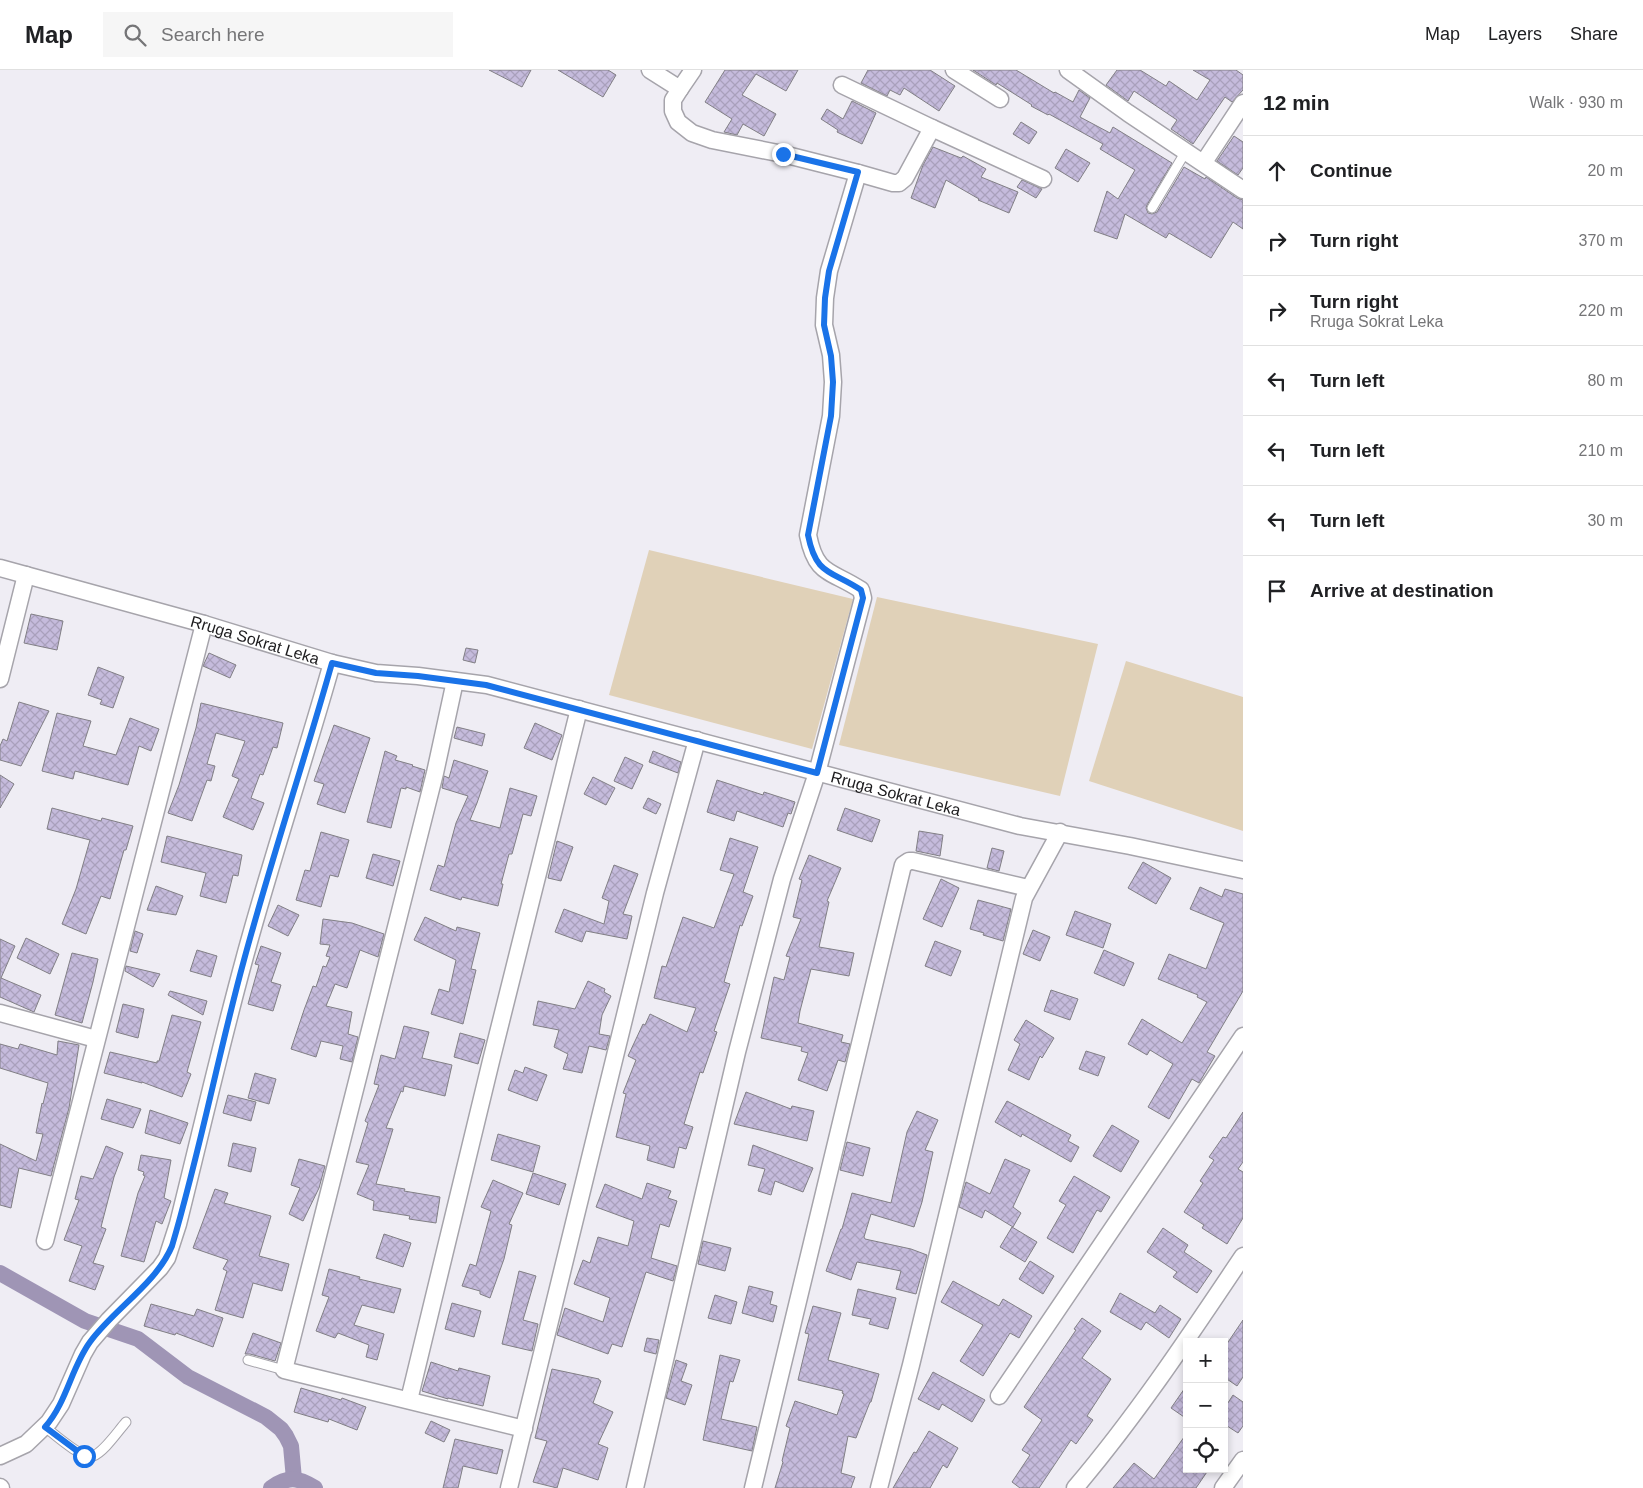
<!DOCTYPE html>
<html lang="en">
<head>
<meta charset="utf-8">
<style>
	:root { --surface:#fff; --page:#f6f6f6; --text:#202124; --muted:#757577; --line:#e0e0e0 }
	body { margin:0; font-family:Arial,sans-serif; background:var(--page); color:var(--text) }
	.controls { position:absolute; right:15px; bottom:15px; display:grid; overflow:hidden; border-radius:0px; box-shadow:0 2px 8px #0003 }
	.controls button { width:45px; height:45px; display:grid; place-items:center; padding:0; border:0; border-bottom:1px solid var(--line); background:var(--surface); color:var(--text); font:25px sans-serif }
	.stop { position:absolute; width:15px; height:15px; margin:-11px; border:4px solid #1a73e8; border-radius:50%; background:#fff }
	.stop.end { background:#1a73e8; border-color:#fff; box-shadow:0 1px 5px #0008 }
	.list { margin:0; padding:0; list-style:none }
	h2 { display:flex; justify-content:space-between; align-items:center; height:65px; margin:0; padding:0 20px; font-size:21px }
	h2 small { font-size:16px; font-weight:400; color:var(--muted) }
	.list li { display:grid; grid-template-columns:32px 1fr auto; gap:15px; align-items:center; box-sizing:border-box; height:70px; padding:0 20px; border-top:1px solid var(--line) }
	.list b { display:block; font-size:19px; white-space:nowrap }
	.list p { margin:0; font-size:16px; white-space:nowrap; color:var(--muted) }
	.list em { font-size:16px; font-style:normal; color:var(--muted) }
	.icon { flex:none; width:28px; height:28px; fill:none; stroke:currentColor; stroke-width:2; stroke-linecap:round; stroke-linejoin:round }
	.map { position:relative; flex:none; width:1243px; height:1418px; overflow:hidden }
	header { display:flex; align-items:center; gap:30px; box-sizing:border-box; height:70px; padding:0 25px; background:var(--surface); border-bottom:1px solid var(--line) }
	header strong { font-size:24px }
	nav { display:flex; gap:28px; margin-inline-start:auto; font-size:18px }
	.search { width:350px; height:45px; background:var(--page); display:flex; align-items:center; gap:12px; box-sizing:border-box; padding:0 18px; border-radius:0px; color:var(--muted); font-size:19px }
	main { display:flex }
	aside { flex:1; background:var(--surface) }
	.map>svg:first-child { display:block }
	.green { fill:#e0d1b8 }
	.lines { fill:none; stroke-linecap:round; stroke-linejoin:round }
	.canal { stroke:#9f95b5; stroke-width:16 }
	.building { fill:url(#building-cross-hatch); stroke:#817f85 }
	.lane-casing { stroke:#a6a4ab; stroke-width:11 }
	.street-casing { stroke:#a6a4ab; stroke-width:19 }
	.lane { stroke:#fff; stroke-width:9 }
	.street { stroke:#fff; stroke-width:16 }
	.route { stroke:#1a73e8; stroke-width:6 }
	.labels { text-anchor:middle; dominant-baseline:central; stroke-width:5; stroke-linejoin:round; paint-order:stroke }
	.street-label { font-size:16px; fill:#1c1b1d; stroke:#efedf4 }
</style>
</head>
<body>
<header>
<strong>Map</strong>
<div class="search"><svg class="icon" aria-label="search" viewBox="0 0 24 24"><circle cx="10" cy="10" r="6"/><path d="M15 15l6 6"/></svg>Search here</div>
<nav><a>Map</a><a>Layers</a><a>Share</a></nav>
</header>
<main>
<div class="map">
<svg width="1243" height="1418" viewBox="0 0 1243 1418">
	<defs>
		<pattern id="building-cross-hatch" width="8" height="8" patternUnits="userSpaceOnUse" patternTransform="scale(1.25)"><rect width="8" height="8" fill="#c5bbdc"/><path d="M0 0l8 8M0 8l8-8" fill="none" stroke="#a9a0bc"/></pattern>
	</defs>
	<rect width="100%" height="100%" fill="#efedf4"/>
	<!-- green -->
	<g class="green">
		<polygon points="649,480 853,529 812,679 609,625"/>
		<polygon points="877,527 1098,574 1060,726 839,675"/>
		<polygon points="1126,591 1243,627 1243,761 1089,711"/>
	</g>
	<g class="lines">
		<!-- canal -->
		<g class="canal">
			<polyline points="0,1203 85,1251 138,1269 188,1307 266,1347 281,1359 286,1366 291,1376 294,1409"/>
			<path d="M271,1418C288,1406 298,1407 315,1418"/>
		</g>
	</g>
	<!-- building -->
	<g class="building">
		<polygon points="489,0 531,0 522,17"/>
		<polygon points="558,0 608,0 616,5 603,27"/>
		<polygon points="725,0 798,0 786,21 756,4 742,25 776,44 764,66 743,54 737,65 724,62 732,49 705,32"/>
		<polygon points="868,0 930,0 955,16 939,41 904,18 900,25 890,20 887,26 861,13"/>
		<polygon points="973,0 1016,0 1054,23 1055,22 1073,32 1079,20 1090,28 1080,47 1110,63 1113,57 1172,93 1147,135 1146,138 1148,143 1152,144 1157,142 1184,97 1205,109 1206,107 1237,128 1243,130 1243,159 1233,152 1211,188 1169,163 1166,168 1125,144 1117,169 1094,161 1107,121 1118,129 1135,100 1100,79 1103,74 1049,44 1048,45 1031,36 1032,35 997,13 996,15"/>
		<polygon points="1117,0 1140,0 1166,16 1169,11 1197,30 1210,10 1193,0 1236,0 1243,5 1243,20 1232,32 1225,27 1193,74 1171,59 1177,50 1134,21 1128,31 1106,15"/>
		<polygon points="852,31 876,43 862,74 837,62 838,60 821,49 827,39 843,49"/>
		<polygon points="1021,52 1037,62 1029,74 1013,64"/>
		<polygon points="1234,66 1243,72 1243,98 1238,105 1217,91"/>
		<polygon points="933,77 961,88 963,86 986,99 981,107 1018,122 1009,143 978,130 979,129 946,110 935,138 911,128 923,95"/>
		<polygon points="1066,79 1090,93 1078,112 1055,98"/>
		<polygon points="1022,110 1042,119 1036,128 1017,117"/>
		<polygon points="31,544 63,551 57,580 24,573"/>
		<polygon points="466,578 478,580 475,593 463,590"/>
		<polygon points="209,583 236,595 230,608 203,596"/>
		<polygon points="98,597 124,607 113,638 100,634 102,630 88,625"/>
		<polygon points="19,632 49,641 21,696 0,690 0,676 3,669 7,671"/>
		<polygon points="201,633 283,653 277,678 273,677 263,705 260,704 251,728 264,733 253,760 223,747 239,709 232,706 245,671 216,663 207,694 215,696 211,711 207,710 192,751 168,743 179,715 196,658"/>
		<polygon points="57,643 91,651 83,676 116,685 130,648 159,659 151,681 139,676 128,715 75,701 73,709 42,701"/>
		<polygon points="535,653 562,665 552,690 524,678"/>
		<polygon points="334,655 370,668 345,743 317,734 324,714 314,711"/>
		<polygon points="457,657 485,664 482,676 454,668"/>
		<polygon points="385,681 397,686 395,690 413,695 412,696 425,700 420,722 406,717 406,719 401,718 391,758 367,752"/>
		<polygon points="653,681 681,692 678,703 649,692"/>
		<polygon points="625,687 643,695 632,719 614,711"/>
		<polygon points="454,690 488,701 477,733 470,750 500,758 510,718 537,726 531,746 523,744 512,784 509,784 501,814 503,814 498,836 462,827 461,830 430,820 438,795 444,797 456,753 468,726 442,718 444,706 449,708"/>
		<polygon points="0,705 14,714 0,738"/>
		<polygon points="593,707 615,718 606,735 584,724"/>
		<polygon points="717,710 763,725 764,722 795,732 791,744 788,743 783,757 737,741 734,751 707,742"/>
		<polygon points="648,728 661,734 656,744 643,738"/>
		<polygon points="52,738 101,751 102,748 133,756 126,780 124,780 110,829 101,826 86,864 62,854 76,819 90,770 47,759"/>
		<polygon points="845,738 880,750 872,772 837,760"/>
		<polygon points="919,761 943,765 940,786 916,781"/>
		<polygon points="321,762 349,770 338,807 330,805 321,837 296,830 305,800 310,801"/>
		<polygon points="167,766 242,785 238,806 233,805 226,833 200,826 206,803 161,792"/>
		<polygon points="730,768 758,777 743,822 753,826 742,856 740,855 724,912 730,914 714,961 717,962 703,1003 700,1002 684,1054 693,1057 686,1079 679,1077 674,1098 647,1090 650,1076 616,1067 626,1024 623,1023 636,990 628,986 643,954 645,955 650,944 687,962 696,938 654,928 662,896 666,897 683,847 714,858 734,804 720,800"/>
		<polygon points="557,771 573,777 561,811 548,808"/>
		<polygon points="992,778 1004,781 999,801 987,798"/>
		<polygon points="373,784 400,791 393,816 366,808"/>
		<polygon points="809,785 841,798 827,831 829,832 819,877 854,883 849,906 811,899 800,941 798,953 843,965 841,972 850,974 845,992 838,990 827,1021 798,1010 808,983 801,981 802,977 761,968 774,907 784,910 790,887 786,886 801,849 793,847 802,810 799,809"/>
		<polygon points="1143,792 1171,808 1156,834 1128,818"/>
		<polygon points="614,795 638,804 623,844 632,846 627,869 586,861 582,872 555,862 564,839 604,854 609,831 602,828"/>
		<polygon points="941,809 959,818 942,857 923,849"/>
		<polygon points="156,816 183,826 176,845 147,840"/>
		<polygon points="1200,817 1222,827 1225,819 1243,824 1243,921 1207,982 1215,986 1199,1013 1192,1009 1169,1049 1148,1037 1173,994 1150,980 1147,985 1128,974 1142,949 1182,973 1207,932 1197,927 1198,925 1158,909 1169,884 1206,899 1224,853 1190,839"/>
		<polygon points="978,830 1011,839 1003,871 983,865 984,863 970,859"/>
		<polygon points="278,835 299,845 288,866 268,856"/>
		<polygon points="1075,841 1111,854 1103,878 1066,865"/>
		<polygon points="425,847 456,861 457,857 480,863 471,899 476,900 463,954 431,944 439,919 449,922 456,890 414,870"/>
		<polygon points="323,849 352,853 384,864 378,887 360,880 347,918 335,914 326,936 352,942 348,964 358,967 352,992 340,989 343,976 321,971 316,987 291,979 304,940 313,916 316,917 323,896 326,897 330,887 326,886 330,875 320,874"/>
		<polygon points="1033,860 1050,867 1040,891 1023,884"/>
		<polygon points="135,861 143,864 137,883 130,881"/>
		<polygon points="26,868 59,884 50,904 17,888"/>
		<polygon points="0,869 15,876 1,908 41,925 34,942 0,927"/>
		<polygon points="935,871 961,881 951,906 925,896"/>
		<polygon points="261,876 281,883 271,912 281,915 273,941 248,934 259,895 255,894"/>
		<polygon points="197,880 217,886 211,907 190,901"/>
		<polygon points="1104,880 1134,893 1124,916 1094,903"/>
		<polygon points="72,883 98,889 93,912 82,953 55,945"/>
		<polygon points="126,896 160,904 153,917 125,901"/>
		<polygon points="588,911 605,919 604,922 611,926 602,945 599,964 610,966 606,980 589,976 582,1003 563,999 568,984 554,977 559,960 533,955 538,931 575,939"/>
		<polygon points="1051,920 1078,929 1070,950 1044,941"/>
		<polygon points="170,921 207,931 203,945 168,925"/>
		<polygon points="123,934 144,939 138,968 116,962"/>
		<polygon points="172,945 201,952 187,1002 191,1004 182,1027 142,1012 142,1013 104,1003 110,982 157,993 157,991 159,991"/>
		<polygon points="1026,950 1054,968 1042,988 1040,986 1029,1010 1008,1000 1020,974 1014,970"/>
		<polygon points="404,956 429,962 422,988 452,995 445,1026 404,1016 403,1022 401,1021 386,1058 393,1059 376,1114 405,1119 404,1121 440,1127 436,1153 409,1149 410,1146 373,1140 374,1131 357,1124 369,1095 356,1092 368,1053 365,1051 379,1015 374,1014 381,985 395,989"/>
		<polygon points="460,963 485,970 478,994 454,987"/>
		<polygon points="58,971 79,975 69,1038 51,1106 19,1098 11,1138 0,1135 0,1074 36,1091 43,1064 36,1063 42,1033 43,1034 48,1013 0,998 0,974 18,979 20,974 57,985"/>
		<polygon points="1086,981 1105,987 1098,1006 1079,999"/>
		<polygon points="525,997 547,1005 537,1031 508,1020 515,1000 523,1003"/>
		<polygon points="255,1003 276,1009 269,1034 248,1028"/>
		<polygon points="746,1022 791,1039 792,1036 814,1041 807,1071 734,1054"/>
		<polygon points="228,1025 256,1032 251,1051 223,1043"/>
		<polygon points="107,1029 141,1039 133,1058 101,1049"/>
		<polygon points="1007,1031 1071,1065 1068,1071 1079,1077 1071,1092 1022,1064 1021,1067 995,1052"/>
		<polygon points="150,1040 188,1053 180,1074 145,1063"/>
		<polygon points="917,1041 938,1050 925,1080 933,1082 922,1132 914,1157 871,1144 864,1167 865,1169 911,1179 927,1185 916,1224 896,1219 901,1201 857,1192 851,1210 826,1201 841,1159 842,1159 852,1123 891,1133 907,1062"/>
		<polygon points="1243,1042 1243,1092 1238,1099 1243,1102 1243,1148 1227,1174 1202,1158 1204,1155 1184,1142 1203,1113 1200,1111 1214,1090 1209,1087 1223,1067 1226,1068"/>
		<polygon points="1112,1055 1139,1071 1121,1102 1093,1086"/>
		<polygon points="498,1064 540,1076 533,1102 491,1090"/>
		<polygon points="847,1072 870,1078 863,1106 840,1100"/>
		<polygon points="233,1073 256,1078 251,1102 228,1096"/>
		<polygon points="753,1075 813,1098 803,1122 775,1111 771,1125 758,1121 765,1099 748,1095"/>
		<polygon points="106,1076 123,1083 114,1107 101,1157 106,1159 93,1193 104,1196 95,1220 69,1211 82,1176 64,1170 79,1130 75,1129 81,1106 93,1109"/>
		<polygon points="141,1085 171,1090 164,1128 171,1131 162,1154 156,1151 144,1192 121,1186 138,1123 145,1106 143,1105 144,1102 138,1100"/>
		<polygon points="299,1089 325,1096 319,1118 303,1151 289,1144 300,1118 291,1115"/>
		<polygon points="1005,1089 1030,1100 1013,1137 1021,1143 1013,1157 985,1140 982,1148 959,1137 966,1112 990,1124"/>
		<polygon points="533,1103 566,1114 559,1135 526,1124"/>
		<polygon points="1074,1106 1110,1127 1101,1142 1097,1140 1073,1183 1047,1168 1066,1135 1059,1131"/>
		<polygon points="493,1110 523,1123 509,1154 512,1155 504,1189 490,1228 480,1224 480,1221 462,1216 470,1194 476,1196 491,1141 481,1137"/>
		<polygon points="647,1113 671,1121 668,1128 677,1131 669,1157 660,1154 651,1188 677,1196 673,1211 646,1202 622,1277 612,1274 608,1284 557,1265 565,1238 603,1252 610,1228 574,1214 583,1190 590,1193 598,1167 628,1176 634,1151 596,1137 605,1114 642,1129"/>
		<polygon points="215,1119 228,1123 224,1133 271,1146 259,1186 289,1194 282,1221 253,1213 243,1248 215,1240 227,1201 223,1199 228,1190 193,1178"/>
		<polygon points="1012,1157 1037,1172 1025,1192 1000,1177"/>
		<polygon points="1163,1158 1188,1175 1184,1182 1212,1201 1197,1223 1173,1207 1177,1202 1147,1182"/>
		<polygon points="384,1164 411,1173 403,1197 376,1188"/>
		<polygon points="703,1171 731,1178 725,1201 698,1194"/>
		<polygon points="1030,1191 1054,1206 1043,1224 1019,1209"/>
		<polygon points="329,1199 360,1207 359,1209 401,1219 394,1243 362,1235 354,1255 384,1264 377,1290 366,1287 369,1275 338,1263 335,1268 316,1261 329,1227 322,1225"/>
		<polygon points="519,1201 536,1206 523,1250 538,1254 532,1281 502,1274"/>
		<polygon points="953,1211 999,1236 1003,1229 1032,1246 1019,1268 1010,1263 983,1306 960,1291 983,1255 941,1232"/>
		<polygon points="749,1216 773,1222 770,1234 777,1236 773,1252 742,1243"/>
		<polygon points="858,1219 896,1228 888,1259 869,1254 871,1249 852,1245"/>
		<polygon points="1120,1223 1155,1243 1160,1235 1181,1249 1169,1268 1146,1252 1141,1260 1110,1242"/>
		<polygon points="715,1225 737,1232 731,1254 708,1248"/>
		<polygon points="452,1233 481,1241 474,1267 445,1259"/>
		<polygon points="151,1234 194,1246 197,1239 223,1248 213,1277 176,1263 175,1265 144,1256"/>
		<polygon points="813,1236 841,1243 828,1290 879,1304 871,1332 870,1332 856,1368 848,1366 841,1403 855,1407 851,1418 775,1418 783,1392 782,1391 790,1358 786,1356 795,1331 837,1345 844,1324 842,1323 843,1321 798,1310 809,1264 805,1263"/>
		<polygon points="1082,1248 1101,1261 1082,1288 1111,1309 1087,1346 1093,1350 1076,1374 1071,1370 1039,1418 1020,1418 1012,1412 1030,1385 1022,1380 1042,1350 1024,1337 1076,1260 1074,1259"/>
		<polygon points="1243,1250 1243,1307 1237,1316 1224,1307 1224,1278"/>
		<polygon points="253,1263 281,1273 275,1291 250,1284 245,1284"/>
		<polygon points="647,1268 659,1270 656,1284 644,1281"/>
		<polygon points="720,1285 740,1290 733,1312 730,1311 721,1349 757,1357 752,1381 703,1370"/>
		<polygon points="676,1290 687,1294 681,1311 692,1315 685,1335 666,1328"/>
		<polygon points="431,1292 458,1301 459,1298 490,1306 483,1336 448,1328 448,1329 422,1321"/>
		<polygon points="552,1299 599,1309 599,1310 601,1311 593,1333 613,1342 598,1374 608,1378 598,1410 563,1398 557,1418 533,1412 547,1371 535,1368"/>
		<polygon points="933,1302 985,1330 972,1352 942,1334 939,1340 918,1329"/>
		<polygon points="1187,1315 1187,1349 1171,1338"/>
		<polygon points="301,1318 341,1330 342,1328 366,1337 357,1360 329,1349 328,1352 294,1342"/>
		<polygon points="1233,1325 1243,1332 1243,1356 1238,1363 1224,1354 1224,1339"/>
		<polygon points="431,1351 450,1360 444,1372 425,1363"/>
		<polygon points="929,1361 958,1378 947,1398 943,1395 930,1418 893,1418 914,1382 916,1383"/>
		<polygon points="1187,1363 1187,1399 1209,1399 1196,1418 1113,1418 1134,1393 1154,1409"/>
		<polygon points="455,1369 503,1380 497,1404 463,1396 458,1418 443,1418"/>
	</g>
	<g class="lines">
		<!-- lane casing -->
		<g class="lane-casing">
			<g id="lane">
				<polyline points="1152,138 1186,81"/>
				<polyline points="248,1290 284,1300"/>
				<path d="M45,1357C54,1364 83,1390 93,1386C104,1382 118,1361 126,1352"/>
			</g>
		</g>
		<!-- street casing -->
		<g class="street-casing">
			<g id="street">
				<polyline points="650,0 680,19 693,0"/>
				<polyline points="954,0 1000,29"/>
				<polyline points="1068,0 1128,43 1243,120"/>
				<polyline points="842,15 932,58"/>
				<polyline points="680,19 673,30 673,41 678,52 692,63 712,70 783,84 858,103 893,113 899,113 905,108 932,58 1043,109"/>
				<polyline points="1204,92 1243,33"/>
				<path id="s1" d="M0,498L204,554L332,593L376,603L418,606L487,615L1020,756L1130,776L1243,800"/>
				<polyline points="0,609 26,505"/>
				<polyline points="455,611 435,703 284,1300 524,1359"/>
				<polyline points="0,943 96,969"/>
				<polyline points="45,1171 204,554"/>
				<polyline points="999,1326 1243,966"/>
				<polyline points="409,1330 491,991 579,639"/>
				<path d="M0,1386L26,1374L49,1352L61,1334L83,1284L90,1272L109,1250L160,1198L167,1188L178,1154C200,1066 220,978 244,890C271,790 304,692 332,593"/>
				<polyline points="0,1417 1,1418"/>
				<polyline points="509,1418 655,823 697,670"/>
				<path d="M635,1418L737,982L782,809L817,703L863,528L861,520C831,500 816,506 808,465L831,346L833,312L831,285L824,255L825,228L829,201L858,103"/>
				<polyline points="753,1418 903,795 909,791 913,791 1028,818"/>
				<polyline points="879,1418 911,1295 1024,828 1060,762"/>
				<path d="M1075,1418C1137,1345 1190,1265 1243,1186"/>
				<polyline points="1223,1418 1243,1390"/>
			</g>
		</g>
		<!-- lane -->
		<use href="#lane" class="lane"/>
		<!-- street -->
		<use href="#street" class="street"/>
	</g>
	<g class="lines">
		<!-- route -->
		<path class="route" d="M84,1386L45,1357C67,1332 71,1298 90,1272C114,1239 156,1214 172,1176C200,1082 218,985 244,890C271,790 304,692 332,593L376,603L418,606L486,615L817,703L863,528L861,520C831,500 816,506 808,465L831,346L833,312L831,286L824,255L825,228L829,201L858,102L783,84"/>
	</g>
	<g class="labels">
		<!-- street labels -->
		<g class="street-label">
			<text stroke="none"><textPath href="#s1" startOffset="265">Rruga Sokrat Leka</textPath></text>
			<text stroke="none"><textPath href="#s1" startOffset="925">Rruga Sokrat Leka</textPath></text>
		</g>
	</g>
</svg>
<div class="controls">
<button>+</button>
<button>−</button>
<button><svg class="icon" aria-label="locate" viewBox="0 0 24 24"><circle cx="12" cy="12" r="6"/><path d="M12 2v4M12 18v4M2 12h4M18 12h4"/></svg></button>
</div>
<div class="stop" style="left:84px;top:1386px"></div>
<div class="stop end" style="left:783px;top:84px"></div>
</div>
<aside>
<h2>12 min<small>Walk · 930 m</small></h2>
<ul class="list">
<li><svg class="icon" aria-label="ahead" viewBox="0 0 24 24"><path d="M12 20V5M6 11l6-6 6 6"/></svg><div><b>Continue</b></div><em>20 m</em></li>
<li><svg class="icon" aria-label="right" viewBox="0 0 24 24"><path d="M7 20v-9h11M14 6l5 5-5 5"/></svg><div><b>Turn right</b></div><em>370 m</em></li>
<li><svg class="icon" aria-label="right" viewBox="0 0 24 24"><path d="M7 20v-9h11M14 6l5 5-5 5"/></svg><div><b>Turn right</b><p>Rruga Sokrat Leka</p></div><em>220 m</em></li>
<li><svg class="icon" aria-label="left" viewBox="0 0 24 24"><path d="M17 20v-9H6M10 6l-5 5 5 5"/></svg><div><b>Turn left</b></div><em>80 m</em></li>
<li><svg class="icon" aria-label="left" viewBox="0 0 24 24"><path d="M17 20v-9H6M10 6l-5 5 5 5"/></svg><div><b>Turn left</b></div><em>210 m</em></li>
<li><svg class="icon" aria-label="left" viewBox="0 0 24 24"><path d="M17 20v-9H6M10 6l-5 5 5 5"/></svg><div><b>Turn left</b></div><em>30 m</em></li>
<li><svg class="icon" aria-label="arrive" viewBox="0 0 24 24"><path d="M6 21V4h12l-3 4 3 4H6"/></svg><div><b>Arrive at destination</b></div></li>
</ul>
</aside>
</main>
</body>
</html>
